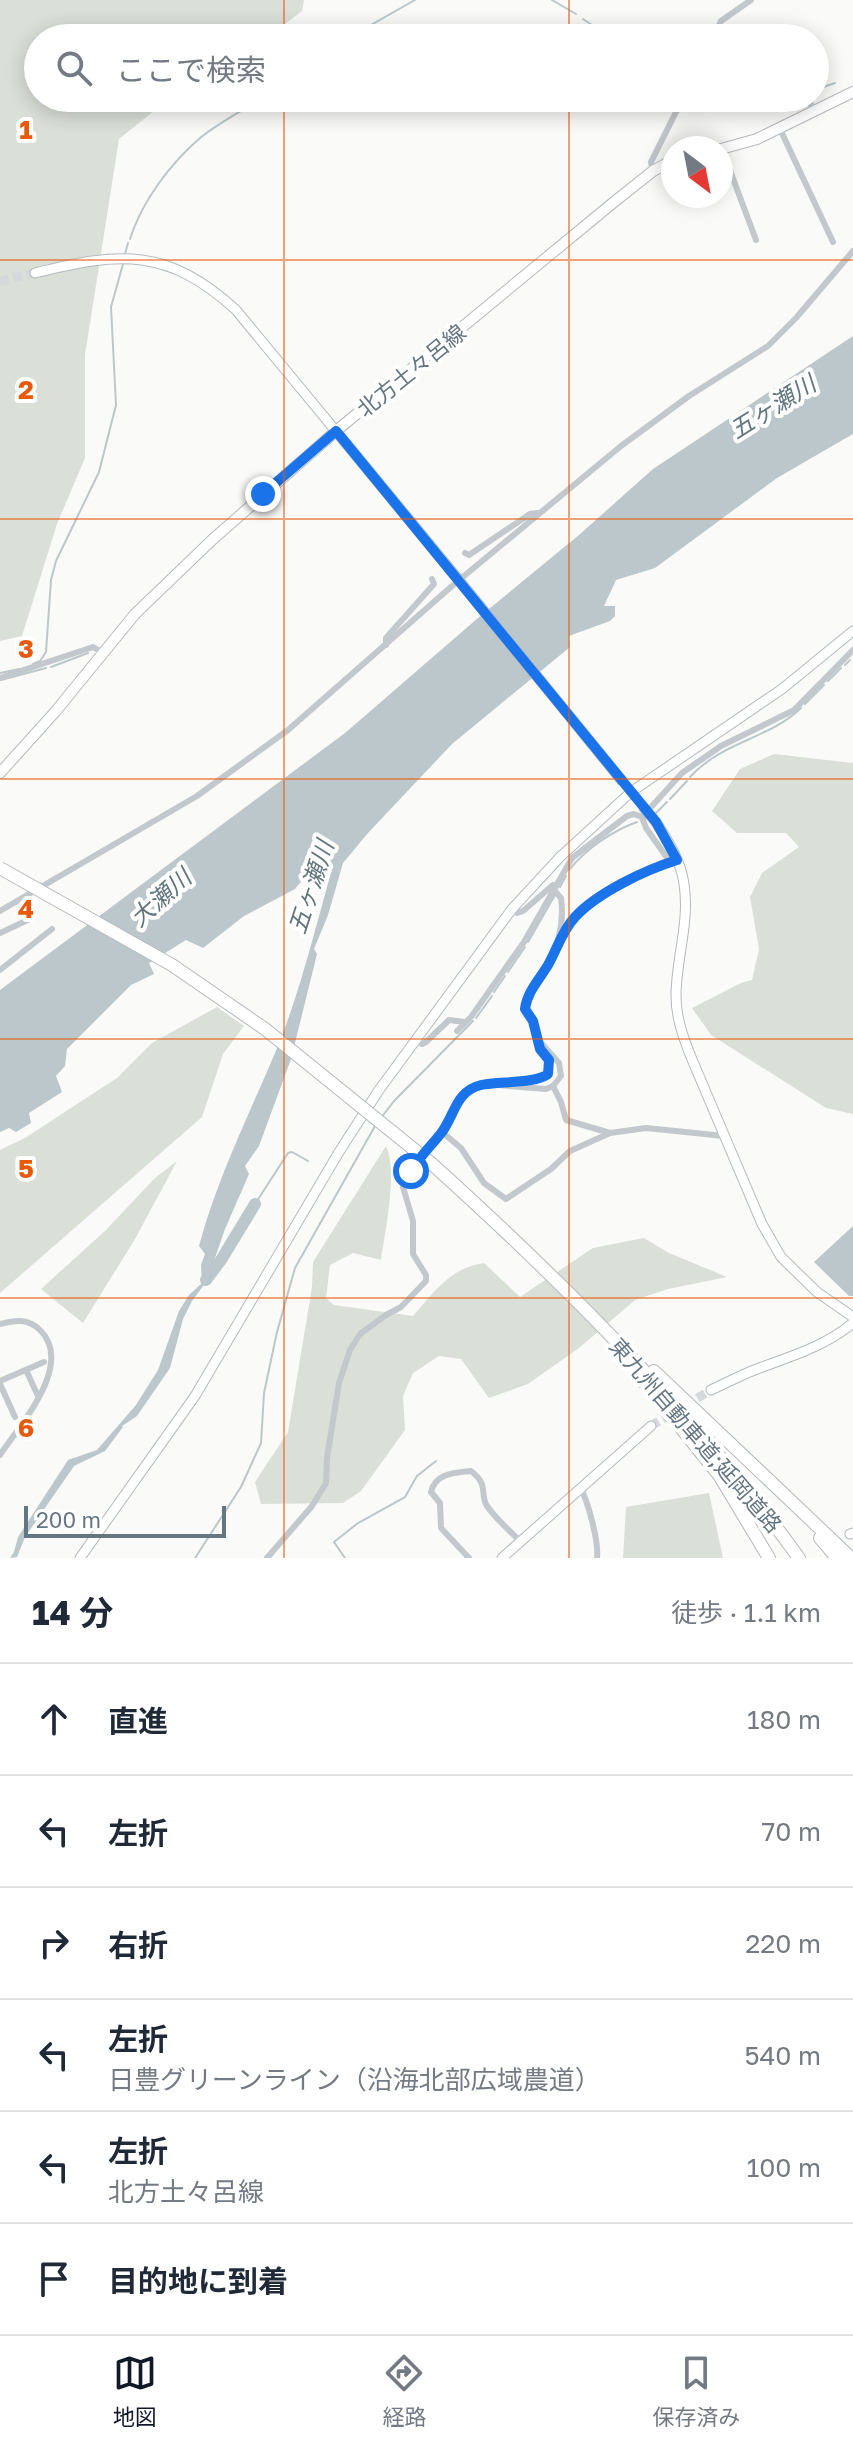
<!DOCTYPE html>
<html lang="ja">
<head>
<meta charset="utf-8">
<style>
	:root { --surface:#fff; --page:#f2f2f3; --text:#1f2937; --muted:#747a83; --line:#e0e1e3; --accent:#111827 }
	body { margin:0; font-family:"Golos Text","Noto Sans JP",sans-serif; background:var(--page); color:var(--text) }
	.compass { position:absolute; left:661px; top:136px; width:72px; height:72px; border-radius:50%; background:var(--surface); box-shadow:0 4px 20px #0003; rotate:148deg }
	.scale { position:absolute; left:24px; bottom:20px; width:202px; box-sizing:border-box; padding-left:8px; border:4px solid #657683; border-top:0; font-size:22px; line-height:28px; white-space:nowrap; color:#657683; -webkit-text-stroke:6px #fff; paint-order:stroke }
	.stop { position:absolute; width:24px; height:24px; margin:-18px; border:6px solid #1a73e8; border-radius:50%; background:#fff }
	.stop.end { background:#1a73e8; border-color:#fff; box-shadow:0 2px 8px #0008 }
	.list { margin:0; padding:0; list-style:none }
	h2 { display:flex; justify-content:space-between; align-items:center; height:104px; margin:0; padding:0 32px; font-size:34px }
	h2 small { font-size:26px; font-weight:400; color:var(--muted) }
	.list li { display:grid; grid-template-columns:52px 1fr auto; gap:24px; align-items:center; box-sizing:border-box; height:112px; padding:0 32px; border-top:2px solid var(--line) }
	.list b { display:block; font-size:30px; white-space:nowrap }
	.list p { margin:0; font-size:26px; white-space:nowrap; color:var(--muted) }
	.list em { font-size:26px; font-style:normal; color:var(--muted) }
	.icon { flex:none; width:44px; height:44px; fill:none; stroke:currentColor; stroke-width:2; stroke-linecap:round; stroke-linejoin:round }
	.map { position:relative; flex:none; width:853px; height:1558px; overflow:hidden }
	.search { position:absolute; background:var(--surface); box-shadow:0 4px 20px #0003; left:24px; right:24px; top:24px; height:88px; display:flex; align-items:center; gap:20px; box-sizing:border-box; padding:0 28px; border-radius:44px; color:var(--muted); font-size:30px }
	.sheet { height:776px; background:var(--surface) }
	nav { display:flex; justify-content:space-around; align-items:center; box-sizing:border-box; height:112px; border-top:2px solid var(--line); background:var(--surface); font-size:22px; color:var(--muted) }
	nav a { display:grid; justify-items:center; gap:4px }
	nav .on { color:var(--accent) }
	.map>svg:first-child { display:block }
	.green { fill:#dadfd7 }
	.water { fill:#bbc7cb }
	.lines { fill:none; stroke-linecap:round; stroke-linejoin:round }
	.stream { stroke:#bbc7cb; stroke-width:2 }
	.river { stroke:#bbc7cb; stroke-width:12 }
	.secondary-tunnel { stroke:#d5d9db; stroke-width:9; stroke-dasharray:9 4.5; stroke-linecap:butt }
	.secondary-casing { stroke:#b3babf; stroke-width:11 }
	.primary-casing { stroke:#b5babe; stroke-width:12 }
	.highway-casing { stroke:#b4b9bd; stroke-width:14 }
	.street { stroke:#c3c8cc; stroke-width:6 }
	.secondary { stroke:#fff; stroke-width:9 }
	.primary { stroke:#fff; stroke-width:10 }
	.highway { stroke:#fff; stroke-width:12 }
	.secondary-bridge-casing { stroke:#b3babf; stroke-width:11; stroke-linecap:butt }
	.highway-bridge-casing { stroke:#b4b9bd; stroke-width:14; stroke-linecap:butt }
	.secondary-bridge { stroke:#fff; stroke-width:9 }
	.highway-bridge { stroke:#fff; stroke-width:12 }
	.route { stroke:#1a73e8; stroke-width:10 }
	.grid { fill:none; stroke:#e8590c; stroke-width:2; stroke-opacity:0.55 }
	.labels { text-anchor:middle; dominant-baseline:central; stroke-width:8; stroke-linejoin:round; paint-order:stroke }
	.street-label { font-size:22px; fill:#657683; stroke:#fff }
	.water-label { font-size:24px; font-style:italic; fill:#60757c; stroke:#fff }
	.grid-label { font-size:26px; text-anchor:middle; font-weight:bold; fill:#e8590c; stroke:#fff; stroke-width:8; stroke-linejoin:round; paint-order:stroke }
</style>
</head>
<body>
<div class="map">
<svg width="853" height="1558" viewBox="0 0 853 1558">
	<rect width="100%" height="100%" fill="#fafaf8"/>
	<!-- green -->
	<g class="green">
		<polygon points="0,0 304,0 302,11 267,38 38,38 38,98 170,98 119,139 85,355 85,458 57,524 22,636 0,641"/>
		<polygon points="774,754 853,763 853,1114 826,1108 711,1035 692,1008 741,983 752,980 759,949 750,897 762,873 799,847 786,833 737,833 712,811 740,769"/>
		<polygon points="217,1007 244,1026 223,1054 202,1117 0,1293 0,1150 25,1138 117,1078 152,1043"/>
		<path d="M386,1146C398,1171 385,1232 381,1260L353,1253L330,1265L326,1298L334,1305L413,1316C435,1291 450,1268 484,1263L520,1297L593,1248L644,1238L669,1253L727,1277L668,1289L635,1300L579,1348L528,1384L489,1398L461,1359L439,1356L413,1373L403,1396L405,1430L361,1491L343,1503L261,1504L255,1482L288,1432L312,1287L313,1262Z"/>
		<polygon points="177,1161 135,1239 83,1323 41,1289 105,1231 155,1178"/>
		<polygon points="709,1493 723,1558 623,1558 626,1507"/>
	</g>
	<!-- water -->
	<g class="water">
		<path d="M853,336V434L777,478L655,568L616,580L604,606H615V616L610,621L569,636L570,647L452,744L368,833L343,863L328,915L314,949L317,954L291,1059L259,1146L245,1166L249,1174L225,1229L207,1281L192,1301L183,1319L170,1368L137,1416L122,1426L123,1427L105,1451L74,1466L25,1537L17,1557L10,1558L14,1552L18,1537L68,1460L97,1450L136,1405L158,1370L179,1311L189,1295L202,1283L201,1265L205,1254L199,1246C217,1179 248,1117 275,1053C300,994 315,928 333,866L304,878L295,889L244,916L203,948L186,940L149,963L154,974L131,985L67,1049L65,1066L56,1076L62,1092L29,1113L31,1123L16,1132L9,1128L0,1132V990L345,733L478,618L579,535L653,469Z"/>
		<polygon points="853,1226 853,1296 849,1296 814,1262"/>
	</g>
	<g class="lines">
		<!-- stream -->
		<g class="stream">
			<polyline points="552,0 576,14"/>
			<polyline points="583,19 611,38"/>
			<polyline points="348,38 415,0"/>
			<polyline points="815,90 835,83"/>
			<polyline points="730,98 737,98"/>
			<path d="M130,239C142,201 170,164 200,138C218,123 242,111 262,98"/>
			<polyline points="125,254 128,243"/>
			<polyline points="33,664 40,661 46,652 51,580 56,561 99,472 116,405 111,307 123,264"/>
			<polyline points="845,665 850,660"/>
			<polyline points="51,667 88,653"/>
			<polyline points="0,673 19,669"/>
			<polyline points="1,680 46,668"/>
			<polyline points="828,681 841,668"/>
			<polyline points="805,704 824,685"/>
			<path d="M690,777C723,741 769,739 801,708"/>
			<polyline points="670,799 687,781"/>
			<polyline points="656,813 667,802"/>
			<path d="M569,870C586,849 612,831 637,822"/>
			<polyline points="560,887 566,876"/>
			<polyline points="528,942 555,895"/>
			<polyline points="508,972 525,947"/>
			<polyline points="494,992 505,976"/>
			<polyline points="476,1018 492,996"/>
			<polyline points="381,1118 394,1101 473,1021"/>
			<polyline points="255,1204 288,1153 292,1152 308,1161"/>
			<polyline points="195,1558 241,1487 261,1443 264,1393 277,1332 295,1268 375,1126"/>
			<polyline points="345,1558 334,1542 358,1523 405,1497 417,1476 436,1461"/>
		</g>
		<!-- river -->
		<polyline class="river" points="206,1280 221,1260 255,1204"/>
		<!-- secondary-tunnel -->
		<g class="secondary-tunnel">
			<polyline points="0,281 35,273"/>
			<polyline points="651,1426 711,1390"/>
		</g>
		<!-- secondary casing -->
		<g class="secondary-casing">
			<g id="secondary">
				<path d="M35,273C120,252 167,247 236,310L453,573"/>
				<path d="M656,822C668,841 681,861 684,884C690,922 676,959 676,996C676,1017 683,1037 691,1057L762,1224L781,1257L817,1292L853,1317"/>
				<path d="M711,1390C726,1383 741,1375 757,1369C791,1356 824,1347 853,1323"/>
				<polyline points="850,1534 853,1533"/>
				<polyline points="80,1558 195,1396 339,1152 379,1090 512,909 560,857 631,792 782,689 853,631"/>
				<polyline points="502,1558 651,1426"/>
			</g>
		</g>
		<!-- primary casing -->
		<g class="primary-casing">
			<g id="primary">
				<polyline points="721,149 757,139 853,92"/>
				<polyline points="0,773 55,712 135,614 212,540 336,431 614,202 653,171 673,160"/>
			</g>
		</g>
		<!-- highway casing -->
		<g class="highway-casing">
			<g id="highway">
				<path d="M432,1164C565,1284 694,1413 799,1558"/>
				<polyline points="654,1371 851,1558"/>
				<polyline points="644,1382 719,1475 769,1558"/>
				<polyline points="820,1538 837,1558"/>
			</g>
		</g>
		<!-- street -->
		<g class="street">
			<polyline points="713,38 721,21 751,0"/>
			<polyline points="696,98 739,104 789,98"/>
			<polyline points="802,98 808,100 816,112"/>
			<polyline points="780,129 833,242"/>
			<polyline points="722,149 756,240"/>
			<polyline points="653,171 651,162 683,98"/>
			<polyline points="465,553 469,555 530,514 537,513"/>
			<polyline points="386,645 386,638 434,584 432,579"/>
			<polyline points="0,678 93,647 102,652"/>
			<polyline points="642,817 646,828 670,862"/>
			<polyline points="512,909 517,913 523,911 553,885"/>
			<polyline points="0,911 197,796 288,730 452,586 621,446 689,396 768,346 796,318 853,251"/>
			<polyline points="0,933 32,918"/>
			<polyline points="561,936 578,914 629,879 677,860"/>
			<polyline points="0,970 52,929"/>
			<polyline points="457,1031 471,1017 524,942 572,858 627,816 634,814 642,817 682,773 721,746 794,710 853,650"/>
			<polyline points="415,1041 422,1044 426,1042 449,1020 465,1022"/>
			<polyline points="508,1082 539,1079 548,1074 549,1060 538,1043"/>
			<polyline points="553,1086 561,1102 566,1120 610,1133"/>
			<polyline points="442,1132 461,1148 484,1183 506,1199 551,1169 570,1151 610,1133 646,1128 724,1136"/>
			<path d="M0,1324C15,1320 28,1318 40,1330C75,1364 20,1425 0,1455"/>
			<polyline points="26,1370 38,1396"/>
			<polyline points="0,1381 44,1362"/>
			<polyline points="0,1384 15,1417"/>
			<path d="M580,1487C588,1501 599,1542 597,1558"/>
			<path d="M267,1558L312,1506L326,1483L327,1458L339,1383L350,1350L360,1334L386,1315L401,1307L426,1281V1275L413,1254V1221L403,1187L417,1161L442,1132L454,1108L464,1094L485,1084L546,1089L553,1086L561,1076L559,1063L535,1036L533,1021L525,1009C526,996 534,986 541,975C557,950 565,927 561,898L553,889"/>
			<path d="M469,1558L441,1528L440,1503L431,1492C435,1473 455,1473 471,1471C490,1486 479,1493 487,1506C496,1519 509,1530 520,1541"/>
		</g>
		<!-- secondary -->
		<use href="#secondary" class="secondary"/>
		<!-- primary -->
		<use href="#primary" class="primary"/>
		<!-- highway -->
		<use href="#highway" class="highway"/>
		<!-- secondary-bridge casing -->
		<g class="secondary-bridge-casing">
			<g id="secondary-bridge">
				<polyline points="453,573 623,782"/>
				<polyline points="643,807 656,822"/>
			</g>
		</g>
		<!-- highway-bridge casing -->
		<g class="highway-bridge-casing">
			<polyline id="highway-bridge" points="0,868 172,965 265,1029 432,1164"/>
		</g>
		<!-- secondary-bridge -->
		<use href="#secondary-bridge" class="secondary-bridge"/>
		<!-- highway-bridge -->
		<use href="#highway-bridge" class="highway-bridge"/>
	</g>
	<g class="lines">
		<!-- route -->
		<path class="route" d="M263,494L336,431L656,822L677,860C645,870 597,893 575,917C562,931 557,949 548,965C539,980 527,992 525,1009L533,1021L540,1049L549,1060L548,1074C535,1084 498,1081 481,1085C456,1091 455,1114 442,1132C432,1145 420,1156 411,1171"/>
	</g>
	<!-- grid -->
	<path class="grid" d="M284,0V38M569,0V38M284,98V1558M569,98V1558M0,260H853M0,519H853M0,779H853M0,1039H853M0,1298H853"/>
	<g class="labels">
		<!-- street labels -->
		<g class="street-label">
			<text transform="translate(411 370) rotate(-39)">北方土々呂線</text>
			<text transform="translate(696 1435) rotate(49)">東九州自動車道;延岡道路</text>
		</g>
		<!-- water labels -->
		<g class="water-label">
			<text transform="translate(772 406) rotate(-32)">五ヶ瀬川</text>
			<text transform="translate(310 887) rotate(-72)">五ヶ瀬川</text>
			<text transform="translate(160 897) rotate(-42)">大瀬川</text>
		</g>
	</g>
	<g class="grid-label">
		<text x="26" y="139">1</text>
		<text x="26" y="399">2</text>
		<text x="26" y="658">3</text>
		<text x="26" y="918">4</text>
		<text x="26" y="1178">5</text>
		<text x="26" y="1437">6</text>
	</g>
</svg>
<svg class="compass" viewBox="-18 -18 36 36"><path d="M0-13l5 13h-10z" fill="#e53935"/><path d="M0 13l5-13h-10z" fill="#747a83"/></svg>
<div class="scale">200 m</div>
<div class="stop" style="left:411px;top:1171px"></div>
<div class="stop end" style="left:263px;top:494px"></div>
<div class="search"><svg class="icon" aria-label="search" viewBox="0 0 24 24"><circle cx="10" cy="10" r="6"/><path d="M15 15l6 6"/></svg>ここで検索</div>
</div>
<section class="sheet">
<h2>14 分<small>徒歩 · 1.1 km</small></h2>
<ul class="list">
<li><svg class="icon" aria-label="ahead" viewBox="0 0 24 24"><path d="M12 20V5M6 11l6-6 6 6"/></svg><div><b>直進</b></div><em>180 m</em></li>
<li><svg class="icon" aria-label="left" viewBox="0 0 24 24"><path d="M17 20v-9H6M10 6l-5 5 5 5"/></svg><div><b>左折</b></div><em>70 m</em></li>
<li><svg class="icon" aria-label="right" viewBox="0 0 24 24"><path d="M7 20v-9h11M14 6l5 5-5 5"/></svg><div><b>右折</b></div><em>220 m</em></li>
<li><svg class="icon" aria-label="left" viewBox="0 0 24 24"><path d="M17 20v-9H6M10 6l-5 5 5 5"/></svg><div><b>左折</b><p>日豊グリーンライン（沿海北部広域農道）</p></div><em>540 m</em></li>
<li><svg class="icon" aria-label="left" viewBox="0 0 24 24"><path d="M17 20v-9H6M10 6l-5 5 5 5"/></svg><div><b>左折</b><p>北方土々呂線</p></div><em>100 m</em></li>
<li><svg class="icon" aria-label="arrive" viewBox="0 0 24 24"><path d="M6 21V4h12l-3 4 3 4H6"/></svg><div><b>目的地に到着</b></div></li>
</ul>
</section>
<nav>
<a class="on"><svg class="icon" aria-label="map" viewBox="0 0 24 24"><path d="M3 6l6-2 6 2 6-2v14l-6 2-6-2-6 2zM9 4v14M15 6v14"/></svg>地図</a>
<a><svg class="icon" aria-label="directions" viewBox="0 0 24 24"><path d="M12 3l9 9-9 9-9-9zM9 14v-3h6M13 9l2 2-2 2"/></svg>経路</a>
<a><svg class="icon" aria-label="saved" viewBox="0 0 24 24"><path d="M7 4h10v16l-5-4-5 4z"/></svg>保存済み</a>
</nav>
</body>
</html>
